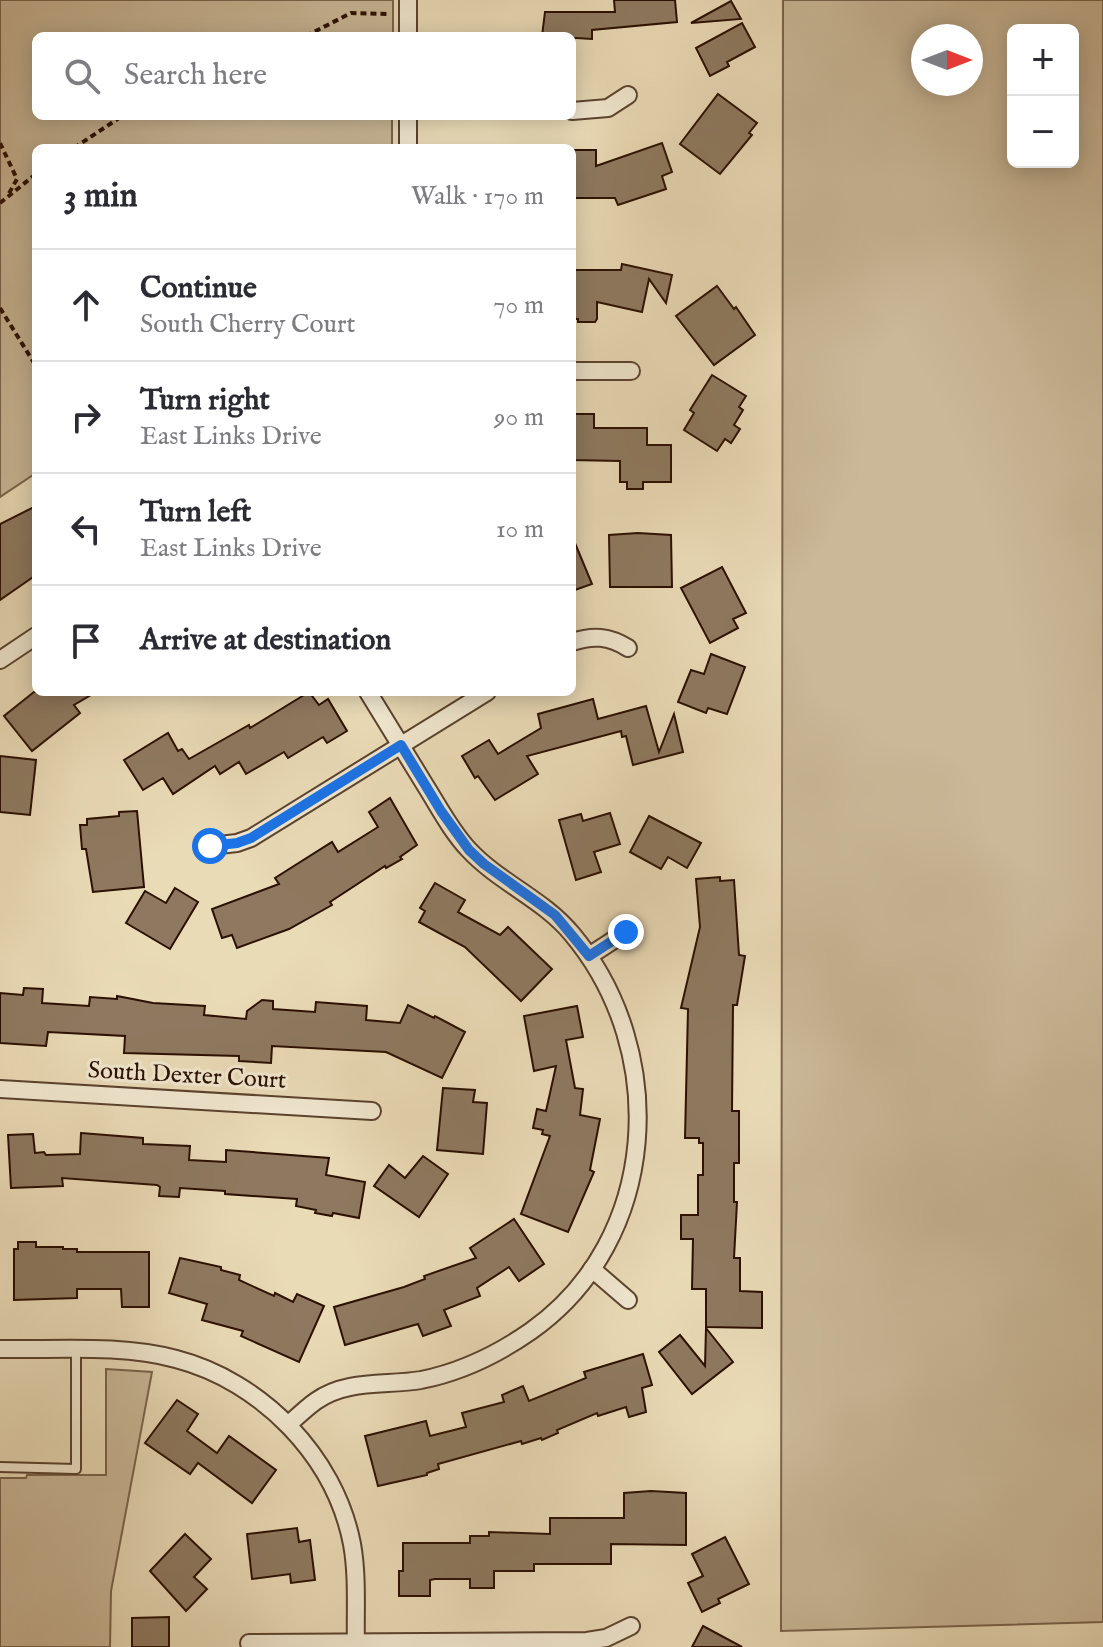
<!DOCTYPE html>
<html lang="en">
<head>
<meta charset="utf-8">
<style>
	:root { --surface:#fff; --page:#f2f2f3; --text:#2b2b33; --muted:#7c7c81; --line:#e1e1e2 }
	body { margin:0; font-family:"IM FELL English",serif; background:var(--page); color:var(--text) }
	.controls { position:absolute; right:24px; top:24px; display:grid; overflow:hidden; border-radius:12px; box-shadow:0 4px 20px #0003 }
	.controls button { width:72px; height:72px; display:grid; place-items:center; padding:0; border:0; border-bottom:2px solid var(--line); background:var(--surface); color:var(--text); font:40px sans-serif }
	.compass { position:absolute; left:911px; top:24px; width:72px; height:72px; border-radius:50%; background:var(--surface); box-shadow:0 4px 20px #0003; rotate:90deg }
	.stop { position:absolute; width:24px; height:24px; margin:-18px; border:6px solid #1a73e8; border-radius:50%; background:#fff }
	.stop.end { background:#1a73e8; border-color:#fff; box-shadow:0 2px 8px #0008 }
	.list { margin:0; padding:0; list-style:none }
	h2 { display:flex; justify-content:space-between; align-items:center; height:104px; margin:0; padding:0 32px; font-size:34px }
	h2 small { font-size:26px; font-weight:400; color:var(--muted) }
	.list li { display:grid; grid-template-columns:52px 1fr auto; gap:24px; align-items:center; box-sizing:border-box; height:112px; padding:0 32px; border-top:2px solid var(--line) }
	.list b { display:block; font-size:30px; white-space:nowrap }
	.list p { margin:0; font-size:26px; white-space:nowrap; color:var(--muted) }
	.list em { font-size:26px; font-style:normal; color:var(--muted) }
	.icon { flex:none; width:44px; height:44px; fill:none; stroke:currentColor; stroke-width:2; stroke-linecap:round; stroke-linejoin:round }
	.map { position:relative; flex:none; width:1103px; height:1647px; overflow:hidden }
	.search { position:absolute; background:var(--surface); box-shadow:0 4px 20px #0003; left:32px; top:32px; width:544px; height:88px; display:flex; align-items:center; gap:20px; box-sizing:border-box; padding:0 28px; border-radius:12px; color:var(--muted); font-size:30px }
	.panel { position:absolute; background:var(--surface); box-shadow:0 4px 20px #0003; left:32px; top:144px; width:544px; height:552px; border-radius:12px }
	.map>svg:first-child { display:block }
	.green { fill:#cab898; stroke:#7a644c; stroke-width:2; fill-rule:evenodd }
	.building { fill:#8e7960; stroke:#2b0f01; stroke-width:2 }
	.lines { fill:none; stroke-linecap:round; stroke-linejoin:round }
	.service-casing { stroke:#5b422e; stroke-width:12 }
	.minor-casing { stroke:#5b422e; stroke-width:20 }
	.path { stroke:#2b0f01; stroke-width:4; stroke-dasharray:6 4; stroke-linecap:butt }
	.service { stroke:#f1e8d0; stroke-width:8 }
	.minor { stroke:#f1e8d0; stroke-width:16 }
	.route { stroke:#1a73e8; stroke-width:10 }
	.labels { text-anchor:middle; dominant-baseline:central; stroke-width:6; stroke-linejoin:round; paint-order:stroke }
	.street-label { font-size:24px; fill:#2b0f01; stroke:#f1e8d0 }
</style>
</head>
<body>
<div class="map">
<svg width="1103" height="1647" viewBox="0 0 1103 1647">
	<rect width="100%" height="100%" fill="#eadbb7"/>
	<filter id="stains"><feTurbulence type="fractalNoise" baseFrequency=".0025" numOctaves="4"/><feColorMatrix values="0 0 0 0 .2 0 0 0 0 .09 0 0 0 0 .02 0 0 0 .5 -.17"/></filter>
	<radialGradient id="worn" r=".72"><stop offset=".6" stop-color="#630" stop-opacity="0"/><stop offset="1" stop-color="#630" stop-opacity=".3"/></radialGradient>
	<!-- green -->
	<g class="green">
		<polygon points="0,0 393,0 393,36 36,36 36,116 392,116 392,148 36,148 36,473 0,497"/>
		<path d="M783,0H1103V1622L781,1631ZM1073,30V162H1013V30ZM923,36H971V84H923Z"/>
		<polygon points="106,1369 152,1372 111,1591 110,1647 0,1647 0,1478 26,1478 27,1475 106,1475"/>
	</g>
	<!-- building -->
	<g class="building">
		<polygon points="614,0 675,0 677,22 592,30 592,39 542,36 545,12 615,12"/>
		<polygon points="731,1 741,19 691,23"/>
		<polygon points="742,23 755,47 727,62 729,66 710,76 696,48"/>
		<polygon points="718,94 757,123 749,133 752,135 720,174 680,144"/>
		<polygon points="662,143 672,172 662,176 666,189 618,205 615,198 572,198 572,150 596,150 596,166"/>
		<polygon points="622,264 672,275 666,303 649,279 642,312 597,302 597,319 595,322 578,322 578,319 572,319 572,270 621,270"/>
		<polygon points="717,286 734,309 736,307 755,335 714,365 676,316"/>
		<polygon points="712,375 746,396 739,407 743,410 734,425 740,429 731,443 725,439 717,451 684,430 694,413 690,410"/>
		<polygon points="572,414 594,414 594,428 647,428 647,445 671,445 671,482 643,482 643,489 627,489 627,482 620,482 620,461 572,460"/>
		<polygon points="36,506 36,575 0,600 0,524"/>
		<polygon points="638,533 671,535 672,587 610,587 609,535"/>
		<polygon points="572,536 592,584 572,591"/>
		<polygon points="722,567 746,613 733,619 738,628 710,643 681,588"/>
		<polygon points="711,654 745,667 727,714 708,708 706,713 678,702 691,670 704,674"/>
		<polygon points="34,692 96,692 74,705 80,713 32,751 4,716"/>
		<polygon points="309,692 319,705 328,699 347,731 327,743 323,737 288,758 284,752 246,774 239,762 220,774 215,766 173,794 163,778 143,790 124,760 168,733 178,751 182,749 189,759 249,725 250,728"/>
		<polygon points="593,699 598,719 646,706 659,752 674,714 683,752 633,765 626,736 622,737 621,731 527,756 538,774 495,800 478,776 475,778 462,756 489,740 498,754 541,728 538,714"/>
		<polygon points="0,756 36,760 30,815 0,812"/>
		<polygon points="390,798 417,845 400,857 402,859 386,868 385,866 330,902 332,905 289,929 237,948 232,935 222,938 212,909 279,884 275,878 332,842 338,852 378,827 369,812"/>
		<polygon points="137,811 144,887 93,892 86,849 82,849 80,825 87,825 87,819 119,816 119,812"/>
		<polygon points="610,813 620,844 594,852 601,872 576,880 559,820 581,814 583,821"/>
		<polygon points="649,816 701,843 687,868 668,857 661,869 630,852"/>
		<polygon points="720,877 720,881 734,880 739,955 745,956 737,1005 733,1005 732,1111 739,1111 739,1163 734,1163 734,1202 737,1202 734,1258 740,1258 740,1291 762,1292 762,1328 706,1327 706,1289 692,1289 693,1239 681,1239 681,1215 698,1215 698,1175 703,1175 703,1143 699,1143 699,1138 685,1138 688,1009 681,1008 700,927 696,879"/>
		<polygon points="435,883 465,900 458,912 500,935 508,927 552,969 521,1001 465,947 419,922 425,911 420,908"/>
		<polygon points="175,888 198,902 170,949 126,923 145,891 166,903"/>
		<polygon points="24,988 43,989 42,1003 89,1006 90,997 117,999 117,996 153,1003 205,1006 204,1015 246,1019 247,1011 262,1000 273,1001 273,1009 315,1012 316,1002 367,1006 366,1020 400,1023 408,1005 434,1018 435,1016 465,1032 442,1078 386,1052 272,1046 271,1063 239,1061 239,1056 124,1053 125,1036 48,1032 46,1046 0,1043 0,993 23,995"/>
		<polygon points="577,1006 583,1037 566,1040 575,1088 583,1089 580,1115 600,1119 590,1170 594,1172 568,1232 521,1214 550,1136 542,1134 543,1130 533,1128 537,1109 546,1111 556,1066 534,1071 524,1016"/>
		<polygon points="443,1088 475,1090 473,1102 487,1103 483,1154 437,1150"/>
		<polygon points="81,1133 143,1138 143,1144 190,1146 189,1160 226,1162 226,1150 329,1158 326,1175 365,1182 359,1218 333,1213 332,1216 315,1213 316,1210 296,1206 297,1199 225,1194 225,1191 180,1188 179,1197 159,1196 160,1187 157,1185 62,1178 63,1186 11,1188 8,1135 33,1134 35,1153 44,1152 46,1155 80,1154"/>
		<polygon points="423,1156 448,1174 419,1217 374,1186 389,1165 405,1178"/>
		<polygon points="514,1219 544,1264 519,1281 509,1267 477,1288 480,1296 444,1310 451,1326 423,1336 418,1324 345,1345 334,1307 404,1287 425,1279 424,1276 476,1258 470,1248"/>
		<polygon points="18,1242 36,1242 36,1247 63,1247 63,1249 77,1249 77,1252 149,1252 149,1307 122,1307 121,1289 77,1289 77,1298 14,1300 14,1249 18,1249"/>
		<polygon points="180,1258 221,1267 221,1270 240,1275 239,1280 274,1296 275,1293 293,1302 297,1294 324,1306 299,1362 241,1336 243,1331 202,1320 207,1304 169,1293"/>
		<polygon points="706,1328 733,1362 692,1394 659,1352 680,1335 705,1366"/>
		<polygon points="643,1354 652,1385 642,1388 646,1412 629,1417 626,1407 598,1416 597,1413 557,1430 558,1433 542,1440 541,1438 522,1444 521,1441 438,1464 439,1469 427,1473 427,1475 378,1486 365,1436 426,1421 430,1436 466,1427 462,1413 504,1402 502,1395 523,1386 529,1401 586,1378 584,1372"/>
		<polygon points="177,1400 198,1414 187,1431 217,1453 229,1436 276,1470 252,1503 198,1463 190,1474 145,1443"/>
		<polygon points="651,1491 686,1493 686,1545 611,1544 611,1564 534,1564 534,1571 494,1571 494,1588 470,1588 470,1579 435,1579 430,1580 430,1596 399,1596 399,1571 403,1571 403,1543 470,1543 470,1536 489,1536 489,1532 550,1534 550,1518 624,1518 624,1493"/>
		<polygon points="297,1528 299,1542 310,1540 315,1580 291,1583 290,1574 252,1579 247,1534"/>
		<polygon points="185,1534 211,1559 194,1577 207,1589 186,1611 150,1571"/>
		<polygon points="725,1537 749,1584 718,1599 720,1603 702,1612 688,1583 703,1576 692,1554"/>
		<polygon points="169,1617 169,1647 132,1647 132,1618"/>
		<polygon points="703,1626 742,1647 692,1647"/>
	</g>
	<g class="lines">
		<!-- service casing -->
		<g class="service-casing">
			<polyline id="service" points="0,1467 76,1469 76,1351"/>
		</g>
		<!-- minor casing -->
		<g class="minor-casing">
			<g id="minor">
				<polyline points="408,36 408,0"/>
				<polyline points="572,111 608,108 628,95"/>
				<polyline points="408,116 408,148"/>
				<polyline points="572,371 631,371"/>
				<path d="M572,642C593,635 609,636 628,648"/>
				<polyline points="0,660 36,636"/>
				<polyline points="210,846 237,843 251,838 487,692"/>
				<polyline points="589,956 626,932"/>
				<polyline points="0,1089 372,1111"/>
				<polyline points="592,1269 628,1300"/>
				<path d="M0,1349C56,1350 122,1344 176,1359C261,1381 335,1456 352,1544C358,1577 355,1613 356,1647"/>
				<path d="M288,1425C297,1417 306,1408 316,1401C347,1379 386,1386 421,1380C461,1372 498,1354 531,1331C660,1240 670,1051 572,934C543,899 500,883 469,850C451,831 439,807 425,785C406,754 387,723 368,692"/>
				<polyline points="249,1643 587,1641 606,1638 631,1626"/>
			</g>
		</g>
		<!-- path -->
		<g class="path">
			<polyline points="306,36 351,13 390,14"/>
			<polyline points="0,143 17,179 8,195"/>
			<polyline points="74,148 122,116"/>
			<polyline points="0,203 36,174"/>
			<polyline points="0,308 36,366"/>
		</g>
		<!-- service -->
		<use href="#service" class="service"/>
		<!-- minor -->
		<use href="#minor" class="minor"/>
	</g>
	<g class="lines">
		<!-- route -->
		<polyline class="route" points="210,846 237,843 251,838 401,745 441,811 469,850 484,864 555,915 589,956 626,932"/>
	</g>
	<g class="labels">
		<!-- street labels -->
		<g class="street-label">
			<text transform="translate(187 1076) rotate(3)">South Dexter Court</text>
		</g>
	</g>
	<rect width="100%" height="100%" filter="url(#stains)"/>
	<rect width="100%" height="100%" fill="url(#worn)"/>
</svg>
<div class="controls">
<button>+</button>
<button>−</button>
</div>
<svg class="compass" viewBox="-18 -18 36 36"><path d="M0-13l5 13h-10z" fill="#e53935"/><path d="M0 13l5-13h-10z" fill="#7c7c81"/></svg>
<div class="stop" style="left:210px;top:846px"></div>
<div class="stop end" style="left:626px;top:932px"></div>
<div class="search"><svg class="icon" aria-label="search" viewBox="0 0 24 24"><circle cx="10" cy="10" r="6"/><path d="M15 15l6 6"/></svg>Search here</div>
<section class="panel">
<h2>3 min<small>Walk · 170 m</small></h2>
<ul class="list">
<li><svg class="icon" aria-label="ahead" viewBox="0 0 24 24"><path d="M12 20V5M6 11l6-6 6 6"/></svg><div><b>Continue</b><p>South Cherry Court</p></div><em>70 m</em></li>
<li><svg class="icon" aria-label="right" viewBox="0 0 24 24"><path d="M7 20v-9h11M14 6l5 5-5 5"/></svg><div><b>Turn right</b><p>East Links Drive</p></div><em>90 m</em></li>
<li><svg class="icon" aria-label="left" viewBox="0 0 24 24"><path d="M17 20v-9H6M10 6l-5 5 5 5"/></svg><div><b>Turn left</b><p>East Links Drive</p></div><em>10 m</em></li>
<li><svg class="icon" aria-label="arrive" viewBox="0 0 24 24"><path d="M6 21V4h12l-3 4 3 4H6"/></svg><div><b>Arrive at destination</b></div></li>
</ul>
</section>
</div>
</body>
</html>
